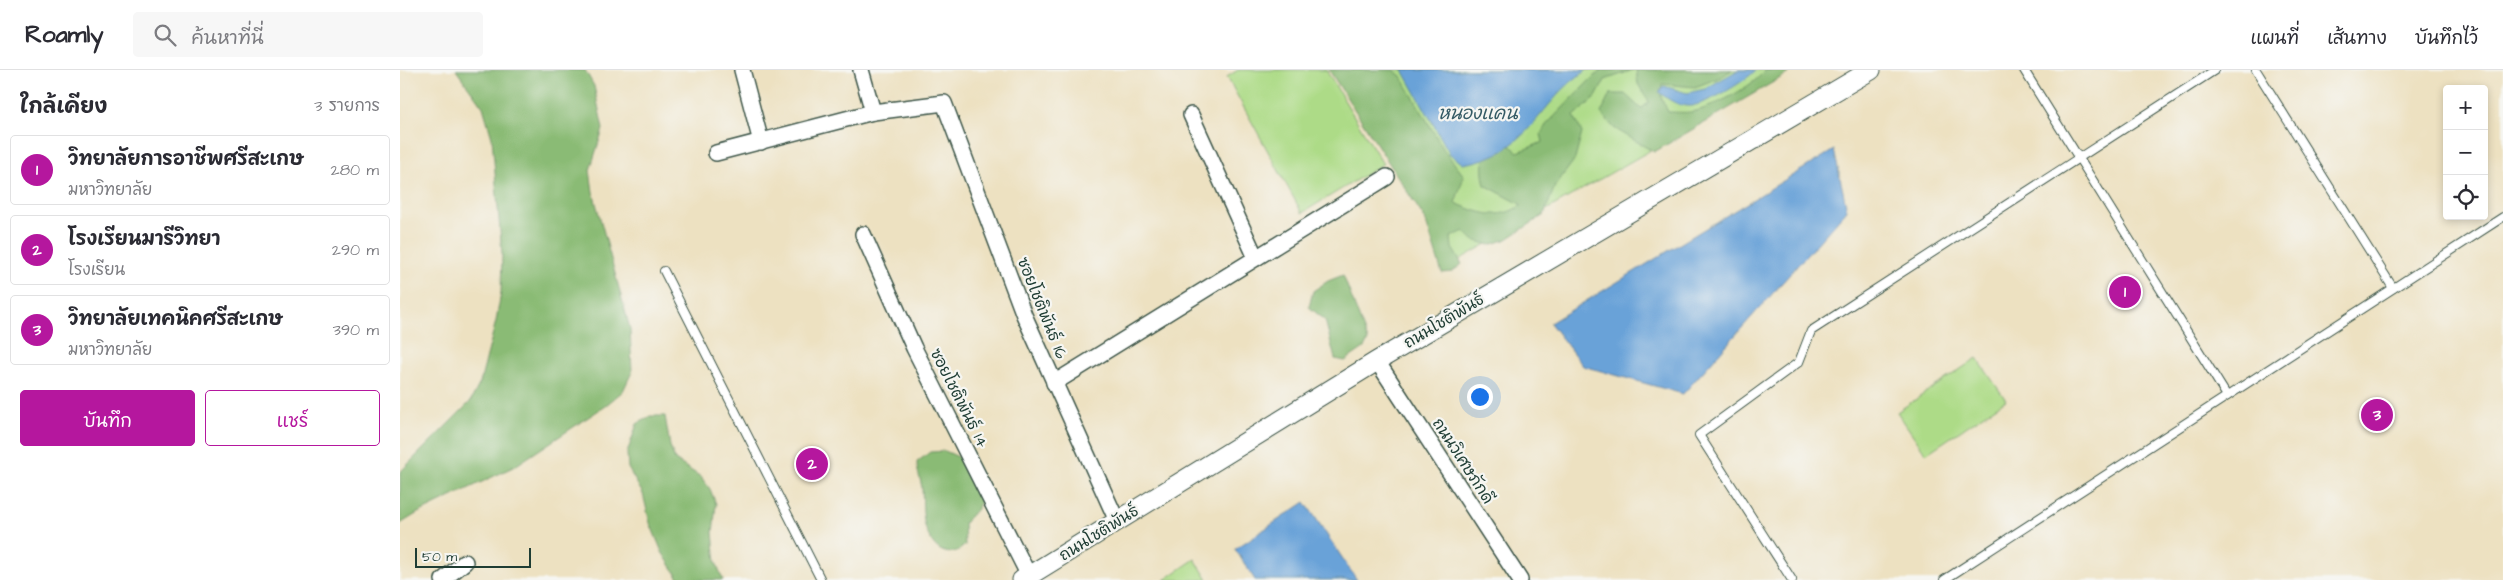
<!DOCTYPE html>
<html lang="th">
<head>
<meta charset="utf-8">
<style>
	:root { --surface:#fff; --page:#f7f7f7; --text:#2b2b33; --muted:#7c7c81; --line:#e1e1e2; --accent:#b5179e }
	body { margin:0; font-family:"Architects Daughter","Playpen Sans Thai",sans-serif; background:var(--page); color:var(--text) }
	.controls { position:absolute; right:15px; top:15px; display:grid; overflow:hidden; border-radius:5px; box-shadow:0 2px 8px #0003 }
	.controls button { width:45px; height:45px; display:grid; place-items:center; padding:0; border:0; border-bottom:1px solid var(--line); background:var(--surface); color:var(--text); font:25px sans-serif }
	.scale { position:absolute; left:15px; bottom:12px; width:116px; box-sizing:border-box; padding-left:5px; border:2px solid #1f3d34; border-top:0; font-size:14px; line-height:18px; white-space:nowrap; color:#1f3d34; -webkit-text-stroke:4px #f6f6f2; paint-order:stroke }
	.you { position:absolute; left:1079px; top:326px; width:18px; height:18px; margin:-12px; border:4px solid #fff; border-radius:50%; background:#1a73e8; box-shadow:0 0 0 8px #1a73e833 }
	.badge { display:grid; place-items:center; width:32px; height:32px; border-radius:50%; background:var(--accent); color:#fff; font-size:16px; font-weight:700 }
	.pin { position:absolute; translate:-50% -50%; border:2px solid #fff; box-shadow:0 1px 5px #0006 }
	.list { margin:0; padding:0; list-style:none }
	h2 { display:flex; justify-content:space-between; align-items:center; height:65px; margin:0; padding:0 20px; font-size:21px }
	h2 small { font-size:16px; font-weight:400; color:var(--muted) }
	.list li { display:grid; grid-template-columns:32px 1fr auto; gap:15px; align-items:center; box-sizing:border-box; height:70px; margin:0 10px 10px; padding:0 10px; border:1px solid var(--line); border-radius:5px }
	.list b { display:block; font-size:19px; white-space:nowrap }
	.list p { margin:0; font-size:16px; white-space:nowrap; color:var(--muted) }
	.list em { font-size:16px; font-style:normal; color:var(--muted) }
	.actions { display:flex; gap:10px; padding:15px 20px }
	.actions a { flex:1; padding:11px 0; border:1px solid var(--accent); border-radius:5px; text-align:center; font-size:18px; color:var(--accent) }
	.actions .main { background:var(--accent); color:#fff }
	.icon { flex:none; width:28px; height:28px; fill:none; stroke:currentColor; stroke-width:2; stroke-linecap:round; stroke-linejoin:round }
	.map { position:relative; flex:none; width:2103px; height:510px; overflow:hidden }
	header { display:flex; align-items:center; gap:30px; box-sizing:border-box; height:70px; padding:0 25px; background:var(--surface); border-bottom:1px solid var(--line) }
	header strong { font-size:24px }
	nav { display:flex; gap:28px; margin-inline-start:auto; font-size:18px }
	.search { width:350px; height:45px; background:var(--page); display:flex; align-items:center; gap:12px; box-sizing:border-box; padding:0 18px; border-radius:5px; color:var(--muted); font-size:19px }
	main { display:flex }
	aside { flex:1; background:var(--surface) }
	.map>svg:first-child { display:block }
	.green { fill:#addb87; stroke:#668c5e }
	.forest { fill:#8abb74; stroke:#547c54 }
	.water { fill:#69a2d8; stroke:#447086 }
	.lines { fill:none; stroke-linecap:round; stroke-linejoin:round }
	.service-casing { stroke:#3e5649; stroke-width:10 }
	.minor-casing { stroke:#3e5649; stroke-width:18 }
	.tertiary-casing { stroke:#3e5649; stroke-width:21 }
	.service { stroke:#fff; stroke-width:8 }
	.minor { stroke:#fff; stroke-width:15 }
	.tertiary { stroke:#fff; stroke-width:19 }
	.labels { text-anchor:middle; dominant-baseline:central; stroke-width:4.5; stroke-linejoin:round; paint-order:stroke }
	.street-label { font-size:16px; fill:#1f3d34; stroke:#f6f6f2 }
	.water-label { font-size:18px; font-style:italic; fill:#355b65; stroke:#f6f6f2 }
</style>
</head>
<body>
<header>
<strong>Roamly</strong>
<div class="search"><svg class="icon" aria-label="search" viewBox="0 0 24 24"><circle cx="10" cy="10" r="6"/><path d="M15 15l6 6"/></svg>ค้นหาที่นี่</div>
<nav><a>แผนที่</a><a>เส้นทาง</a><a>บันทึกไว้</a></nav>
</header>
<main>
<aside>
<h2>ใกล้เคียง<small>3 รายการ</small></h2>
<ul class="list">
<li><span class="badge">1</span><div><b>วิทยาลัยการอาชีพศรีสะเกษ</b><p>มหาวิทยาลัย</p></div><em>280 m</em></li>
<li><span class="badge">2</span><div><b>โรงเรียนมารีวิทยา</b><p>โรงเรียน</p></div><em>290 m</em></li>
<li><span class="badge">3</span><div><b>วิทยาลัยเทคนิคศรีสะเกษ</b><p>มหาวิทยาลัย</p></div><em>390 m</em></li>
</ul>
<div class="actions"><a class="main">บันทึก</a><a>แชร์</a></div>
</aside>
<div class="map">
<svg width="2103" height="510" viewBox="0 0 2103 510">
	<rect width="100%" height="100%" fill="#f6f6f2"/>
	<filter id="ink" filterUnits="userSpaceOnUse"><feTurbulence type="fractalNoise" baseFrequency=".02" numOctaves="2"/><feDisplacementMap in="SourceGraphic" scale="10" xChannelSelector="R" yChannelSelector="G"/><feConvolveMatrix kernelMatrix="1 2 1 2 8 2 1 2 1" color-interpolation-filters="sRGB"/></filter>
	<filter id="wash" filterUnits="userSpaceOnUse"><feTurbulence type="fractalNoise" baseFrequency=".0096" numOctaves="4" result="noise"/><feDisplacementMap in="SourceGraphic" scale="20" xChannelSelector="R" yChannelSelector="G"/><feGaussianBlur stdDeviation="1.12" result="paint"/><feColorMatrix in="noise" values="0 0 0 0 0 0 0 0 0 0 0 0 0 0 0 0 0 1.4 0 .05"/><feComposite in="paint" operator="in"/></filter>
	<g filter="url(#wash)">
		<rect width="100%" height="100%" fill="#ede1c1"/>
		<!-- green -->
		<g class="green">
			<polygon points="838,0 926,0 983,94 902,143 827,7"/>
			<polygon points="932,0 1391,0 1043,199 1028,152"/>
			<polygon points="1577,288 1606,330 1526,384 1497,342"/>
			<polygon points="795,489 808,510 764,510"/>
		</g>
		<!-- forest -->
		<g class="forest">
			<polygon points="56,0 185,0 194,16 203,59 190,100 193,122 230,259 232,302 223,321 205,336 115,396 18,443 0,454 0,402 70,332 80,313 96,251 101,223 102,184 92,68 83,37"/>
			<path d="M929,0H993L1001,6L1044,80L1064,106L1055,133C1080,143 1097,151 1122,135L1085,115C1079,90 1084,84 1102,69L1118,82L1143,72L1141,64L1146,55L1194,6L1203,0H1233L1205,10L1196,27L1174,46L1182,63L1175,89L1155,116L1144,145L1107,169L1090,175L1073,170L1064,161L1051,167L1052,178L1062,194L1052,202L1042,203L1025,149Z"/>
			<path d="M1236,0H1332L1321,7L1295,17L1262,14L1261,27L1268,42C1275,42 1284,43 1291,42C1309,40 1356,15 1365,0H1388L1389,3L1254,82L1214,58L1201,43L1210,24H1225L1241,39L1249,32L1238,14Z"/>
			<polygon points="943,205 968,271 964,278 945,291 935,289 925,250 909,237 913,221 928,211"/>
			<polygon points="250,346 265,346 270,376 275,390 301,407 310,419 316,434 313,463 316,492 323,510 280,510 262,482 250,453 243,424 228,398 227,383 237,354"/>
			<path d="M545,381L563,389L582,429L577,439L564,453L565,475C545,495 527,472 524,451C522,441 523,430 522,419C521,409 517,403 517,392L530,382Z"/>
		</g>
		<!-- water -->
		<g class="water">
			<path d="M1003,0H1187C1138,31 1131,84 1063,94L1050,84Z"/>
			<path d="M1338,0H1356C1343,13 1309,33 1291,36C1279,37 1267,29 1259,22L1264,16L1287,23L1305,19Z"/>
			<polygon points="1434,80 1447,140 1283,324 1183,296 1150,253"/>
			<polygon points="905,432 957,510 855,510 835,479"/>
		</g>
	</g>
	<g filter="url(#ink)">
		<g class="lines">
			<!-- service casing -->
			<g class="service-casing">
				<g id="service">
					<polyline points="1624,0 1827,326"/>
					<polyline points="1856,0 1993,218"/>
					<polyline points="264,201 421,510"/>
					<polyline points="1392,510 1299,365 1399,292 1411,261 1815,0"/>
					<polyline points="1544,510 2103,147"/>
				</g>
			</g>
			<!-- minor casing -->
			<g class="minor-casing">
				<g id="minor">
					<polyline points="342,0 361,72"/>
					<polyline points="461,0 473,42"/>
					<polyline points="791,45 856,188"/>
					<polyline points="316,83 473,42 544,33 624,245 717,451"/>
					<polyline points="463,164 514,278 629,506"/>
					<polyline points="977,291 1120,510"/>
					<polyline points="654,313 987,107"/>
					<polyline points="43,510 65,492"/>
				</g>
			</g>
			<!-- tertiary casing -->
			<g class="tertiary-casing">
				<polyline id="tertiary" points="622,510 977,291 1471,0"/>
			</g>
			<!-- service -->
			<use href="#service" class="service"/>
			<!-- minor -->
			<use href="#minor" class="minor"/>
			<!-- tertiary -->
			<use href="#tertiary" class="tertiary"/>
		</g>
	</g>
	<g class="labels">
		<!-- street labels -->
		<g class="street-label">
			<text transform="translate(642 238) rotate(68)">ซอยโชติพันธ์ 16</text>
			<text transform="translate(1044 251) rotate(-31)">ถนนโชติพันธ์</text>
			<text transform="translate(559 328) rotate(63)">ซอยโชติพันธ์ 14</text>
			<text transform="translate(1063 391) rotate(57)">ถนนวิเศษภักดี</text>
			<text transform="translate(699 463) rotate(-32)">ถนนโชติพันธ์</text>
		</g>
		<!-- water labels -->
		<g class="water-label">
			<text x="1078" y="43">หนองแคน</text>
		</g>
	</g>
</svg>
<div class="controls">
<button>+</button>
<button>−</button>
<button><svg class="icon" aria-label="locate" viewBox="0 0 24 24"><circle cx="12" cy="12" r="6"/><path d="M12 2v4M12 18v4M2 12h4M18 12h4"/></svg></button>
</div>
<div class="scale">50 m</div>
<div class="you"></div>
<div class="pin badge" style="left:1725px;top:222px">1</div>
<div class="pin badge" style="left:412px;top:394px">2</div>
<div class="pin badge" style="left:1977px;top:345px">3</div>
</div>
</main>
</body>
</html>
